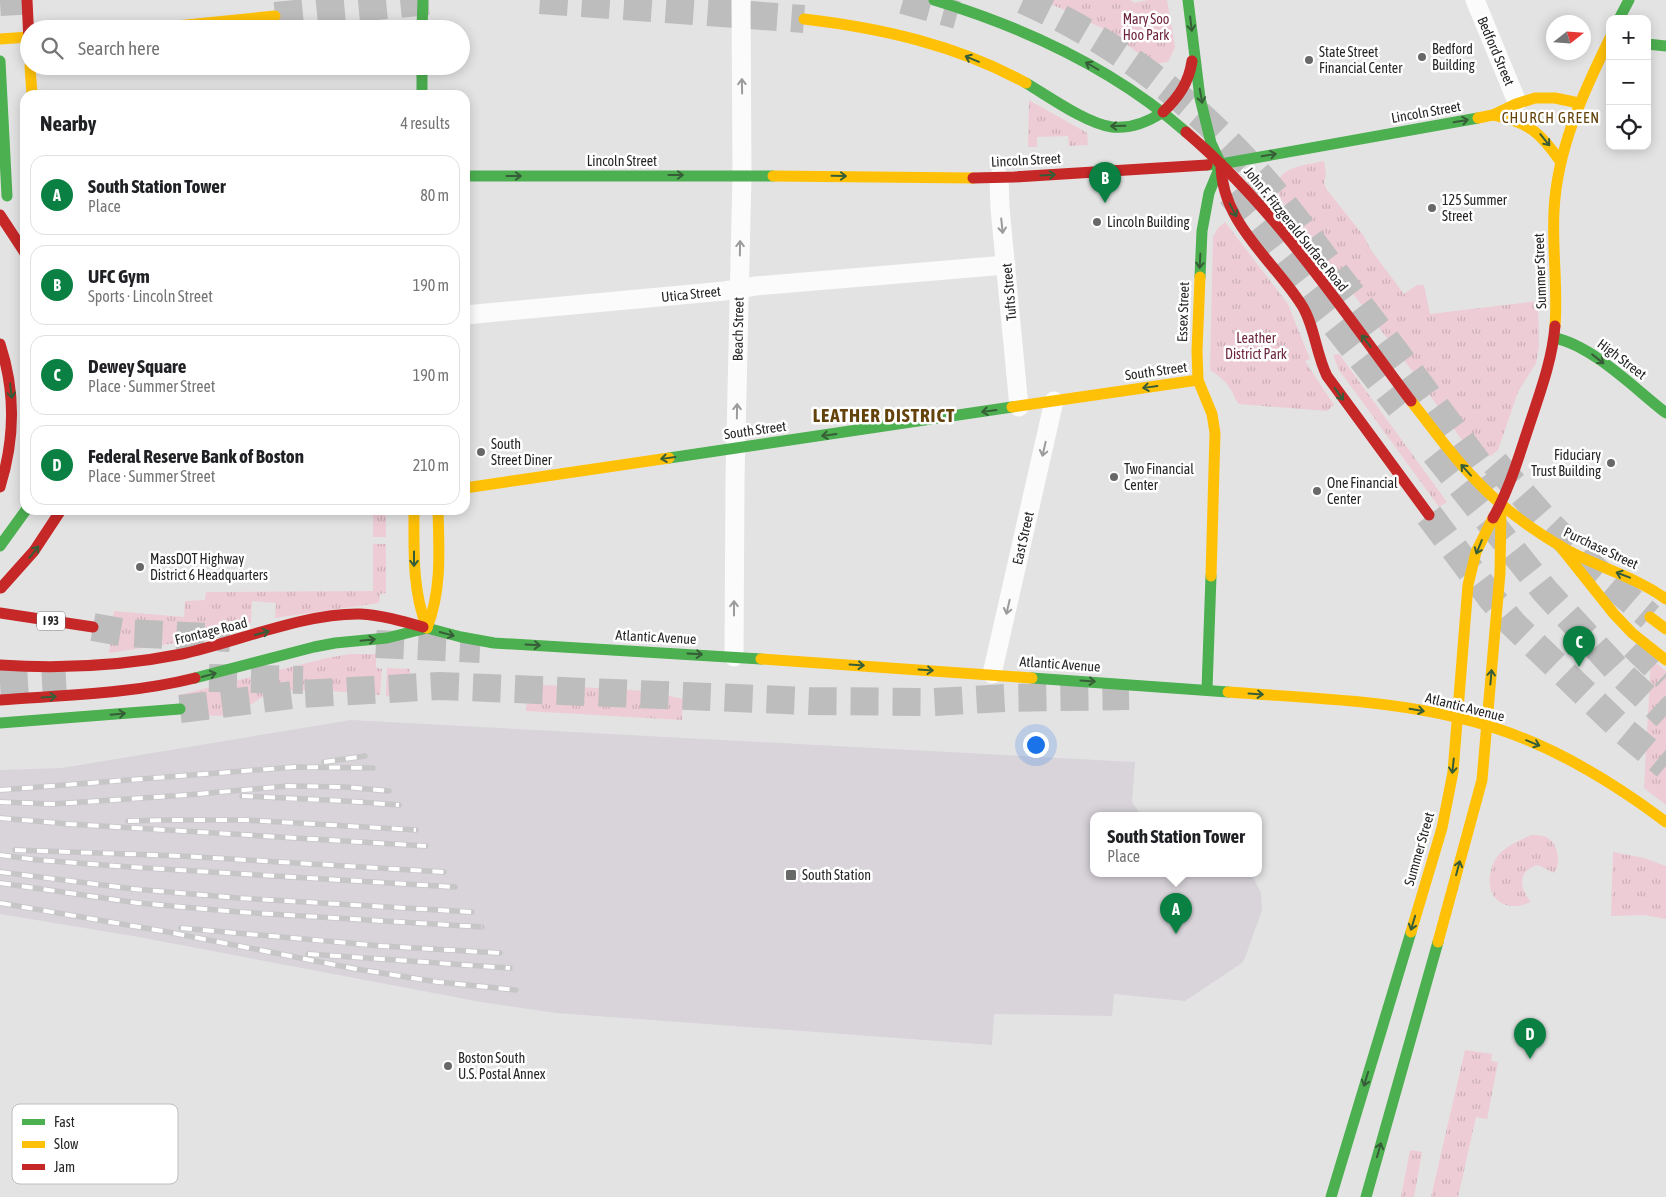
<!DOCTYPE html>
<html lang="en">
<head>
<meta charset="utf-8">
<style>
	:root { --surface:#fff; --page:#f2f2f2; --text:#202124; --muted:#757577; --line:#e0e0e0; --accent:#0b8043 }
	body { margin:0; font-family:"Asap Condensed",sans-serif; background:var(--page); color:var(--text) }
	.controls { position:absolute; right:15px; top:15px; display:grid; overflow:hidden; border-radius:10px; box-shadow:0 2px 12px #0003 }
	.controls button { width:45px; height:45px; display:grid; place-items:center; padding:0; border:0; border-bottom:1px solid var(--line); background:var(--surface); color:var(--text); font:25px sans-serif }
	.compass { position:absolute; left:1546px; top:15px; width:45px; height:45px; border-radius:50%; background:var(--surface); box-shadow:0 2px 12px #0003; rotate:73deg }
	.you { position:absolute; left:1035px; top:744px; width:18px; height:18px; margin:-12px; border:4px solid #fff; border-radius:50%; background:#1a73e8; box-shadow:0 0 0 8px #1a73e833 }
	.badge { display:grid; place-items:center; width:32px; height:32px; border-radius:50%; background:var(--accent); color:#fff; font-size:16px; font-weight:700 }
	.pin { position:absolute; translate:-50% -41px; filter:drop-shadow(0 1px 2px #0008) }
	.pin::after { content:''; position:absolute; top:26px; width:18px; height:15px; background:inherit; clip-path:polygon(0 0,100% 0,50% 100%) }
	.popup { position:absolute; left:1090px; top:812px; width:172px; height:65px; box-sizing:border-box; display:grid; place-content:center; border-radius:10px; background:var(--surface); filter:drop-shadow(0 1px 4px #0005); font-size:16px; white-space:nowrap; color:var(--muted) }
	.popup b { font-size:19px; color:var(--text) }
	.popup::after { content:''; position:absolute; left:50%; top:100%; margin-left:-10px; border:10px solid transparent; border-top-color:var(--surface) }
	.list { margin:0; padding:0; list-style:none }
	h2 { display:flex; justify-content:space-between; align-items:center; height:65px; margin:0; padding:0 20px; font-size:21px }
	h2 small { font-size:16px; font-weight:400; color:var(--muted) }
	.list li { display:grid; grid-template-columns:32px 1fr auto; gap:15px; align-items:center; box-sizing:border-box; height:80px; margin:0 10px 10px; padding:0 10px; border:1px solid var(--line); border-radius:15px }
	.list b { display:block; font-size:19px; white-space:nowrap }
	.list p { margin:0; font-size:16px; white-space:nowrap; color:var(--muted) }
	.list em { font-size:16px; font-style:normal; color:var(--muted) }
	.icon { flex:none; width:28px; height:28px; fill:none; stroke:currentColor; stroke-width:2; stroke-linecap:round; stroke-linejoin:round }
	.map { position:relative; flex:none; width:1666px; height:1197px; overflow:hidden }
	.search { position:absolute; background:var(--surface); box-shadow:0 2px 12px #0003; left:20px; top:20px; width:450px; height:55px; display:flex; align-items:center; gap:12px; box-sizing:border-box; padding:0 18px; border-radius:28px; color:var(--muted); font-size:19px }
	.panel { position:absolute; background:var(--surface); box-shadow:0 2px 12px #0003; left:20px; top:90px; width:450px; height:425px; border-radius:15px }
	.map>svg:first-child { display:block }
	.built { fill:#d8d4da }
	.grass { fill:url(#grass-tufts) }
	.lines { fill:none; stroke-linecap:round; stroke-linejoin:round }
	.highway-tunnel { stroke:#bebdbe; stroke-width:28; stroke-dasharray:28 14; stroke-linecap:butt }
	.street { stroke:#fbfbfb; stroke-width:19 }
	.fast { stroke:#4caf50; stroke-width:11 }
	.slow { stroke:#ffc107; stroke-width:11 }
	.jam { stroke:#c62828; stroke-width:11 }
	.rail-casing { stroke:#c7c6c7; stroke-width:5.5 }
	.rail { stroke:#fff; stroke-width:4; stroke-dasharray:11; stroke-linecap:butt }
	.oneway { stroke:#365d37 }
	.oneway2 { stroke:#9c9b9c }
	.poi-dot { fill:#696869; stroke:#fff; stroke-width:2 }
	.labels { text-anchor:middle; dominant-baseline:central; stroke-width:5; stroke-linejoin:round; paint-order:stroke }
	.shield { fill:#fff; stroke:#686768; stroke-width:1 }
	.shield-label { font-size:12px; font-weight:bold; fill:#272627 }
	.park-label { font-size:14px; fill:#6e263d; stroke:#fff }
	.poi-label { font-size:14px; fill:#272627; stroke:#fff; text-anchor:start }
	.street-label { font-size:14px; fill:#272627; stroke:#fff }
	.neighbourhood-label { font-size:15px; letter-spacing:1px; fill:#63420b; stroke:#fff }
	.district-label { font-size:19px; font-weight:bold; letter-spacing:1px; fill:#63420b; stroke:#fff }
	.key { fill:#fff; stroke:#bebebe; stroke-width:1 }
	.key-label { font-size:14px; fill:#272627 }
</style>
</head>
<body>
<div class="map">
<svg width="1666" height="1197" viewBox="0 0 1666 1197">
	<defs>
		<pattern id="grass-tufts" width="24" height="20" patternUnits="userSpaceOnUse" patternTransform="scale(1.25)"><rect width="24" height="20" fill="#edccd5"/><path d="M3 7l-1-3M5 7V3M7 7l1-3M15 17l-1-3M17 17v-4M19 17l1-3" fill="none" stroke="#cbafb7"/></pattern>
	</defs>
	<rect width="100%" height="100%" fill="#e4e3e4"/>
	<!-- built -->
	<polygon class="built" points="351,720 1135,762 1132,802 1141,815 1094,815 1094,873 1251,873 1261,893 1262,910 1245,958 1242,963 1185,1001 1114,994 1112,1016 994,1014 992,1045 556,1013 481,1002 133,936 0,914 0,770 62,768"/>
	<!-- grass -->
	<g class="grass">
		<polygon points="1040,0 1130,0 1135,3 1148,0 1167,0 1175,47 1168,62 1152,64 1112,33 1060,8"/>
		<polygon points="1029,100 1087,133 1088,145 1069,146 1068,136 1037,137 1037,147 1028,147"/>
		<path d="M1324,161L1326,174L1324,183L1327,190L1363,235L1371,250L1404,294L1417,285H1424L1430,314L1538,301L1539,347L1536,363L1518,392L1498,450L1492,455L1484,457L1479,456L1470,450L1462,440L1413,372L1281,200C1267,167 1302,166 1324,161Z"/>
		<path d="M1225,222L1288,304L1310,359L1305,361L1334,405L1327,411L1239,404C1235,400 1234,395 1231,390C1226,381 1218,375 1210,370L1213,237L1218,228Z"/>
		<polygon points="1339,354 1447,502 1439,507 1339,370 1333,355"/>
		<rect x="373" y="510" width="13" height="27"/>
		<polygon points="373,544 386,544 386,593 380,594 379,603 275,618 276,603 252,601 251,623 182,642 109,653 114,611 184,617 185,601 205,600 206,592 373,591"/>
		<path d="M350,654H376V668L382,669L380,695C345,693 307,686 273,693C258,696 249,709 236,714C228,717 201,715 190,716L179,695L327,658Z"/>
		<polygon points="1651,659 1666,671 1666,805 1644,788"/>
		<path d="M387,668L410,669C411,686 404,698 386,696Z"/>
		<polygon points="528,684 647,691 683,699 682,720 526,711"/>
		<path d="M1531,835C1534,835 1539,835 1543,836C1558,840 1562,862 1554,873L1538,865C1517,871 1519,888 1531,902C1525,904 1519,907 1512,906C1484,903 1485,870 1500,853C1508,845 1521,840 1531,835Z"/>
		<polygon points="1613,852 1644,858 1666,866 1666,919 1644,915 1611,916"/>
		<polygon points="1465,1050 1492,1054 1491,1061 1498,1062 1487,1119 1476,1117 1458,1197 1431,1197"/>
		<polygon points="1410,1150 1422,1152 1414,1197 1401,1197"/>
	</g>
	<g class="lines">
		<!-- highway-tunnel -->
		<g class="highway-tunnel">
			<polyline points="540,0 804,19"/>
			<polyline points="903,0 957,15"/>
			<path d="M1023,0C1107,37 1183,93 1245,160C1280,196 1309,238 1339,278C1392,347 1444,417 1495,487"/>
			<polyline points="0,2 36,0"/>
			<polyline points="275,16 439,0"/>
			<polyline points="1231,194 1265,235 1400,407"/>
			<polyline points="1435,453 1545,591 1623,676 1666,716"/>
			<polyline points="1495,463 1545,520 1593,568 1650,617"/>
			<polyline points="1429,515 1492,599 1513,624 1624,731 1666,766"/>
			<polyline points="93,627 126,633 230,638"/>
			<polyline points="376,644 480,649"/>
			<polyline points="1634,646 1666,677"/>
			<polyline points="209,678 303,680"/>
			<polyline points="0,683 66,679"/>
			<polyline points="180,709 301,694 439,686 809,701 934,702 1005,698 1129,696"/>
		</g>
		<!-- street -->
		<g class="street">
			<polyline points="1475,0 1517,102"/>
			<polyline points="999,177 1000,208 1019,407"/>
			<polyline points="465,315 724,291 756,286 1006,265"/>
			<polyline points="734,657 735,479 742,175 741,0"/>
			<polyline points="992,674 1054,401"/>
		</g>
		<!-- fast -->
		<g class="fast">
			<path d="M934,0C1026,28 1113,68 1186,132"/>
			<polyline points="1188,0 1200,98 1211,143 1221,164 1209,193 1202,231 1200,277"/>
			<polyline points="1619,19 1629,0"/>
			<polyline points="422,29 423,0"/>
			<polyline points="1647,44 1666,46"/>
			<polyline points="0,61 7,196"/>
			<polyline points="422,66 422,95"/>
			<path d="M1026,83C1048,96 1087,124 1112,127C1130,129 1148,122 1163,112"/>
			<polyline points="1207,165 1221,164 1478,118"/>
			<polyline points="465,176 773,176"/>
			<path d="M1555,338C1593,346 1635,389 1666,413"/>
			<polyline points="669,458 1012,407"/>
			<polyline points="0,546 26,510"/>
			<polyline points="423,627 461,637 494,643 761,659"/>
			<polyline points="195,678 314,647 335,643 387,638 427,628"/>
			<polyline points="1032,678 1228,692"/>
			<polyline points="1207,689 1211,576"/>
			<polyline points="0,723 180,709"/>
			<polyline points="1331,1197 1411,932"/>
			<polyline points="1366,1197 1438,942"/>
		</g>
		<!-- slow -->
		<g class="slow">
			<path d="M804,19C881,28 957,45 1026,83"/>
			<polyline points="146,29 275,16"/>
			<polyline points="0,39 29,37"/>
			<polyline points="30,66 32,95"/>
			<path d="M1493,115C1529,123 1539,131 1560,161"/>
			<polyline points="1478,118 1493,115 1516,104 1535,98 1555,98 1579,103"/>
			<polyline points="773,176 973,178"/>
			<polyline points="1200,277 1197,351 1198,380 1212,414 1215,433 1211,576"/>
			<path d="M1555,326C1558,288 1552,249 1554,211C1557,149 1583,93 1610,38"/>
			<path d="M1411,401C1431,426 1449,452 1471,475C1498,505 1532,530 1567,550C1600,568 1636,577 1666,599"/>
			<polyline points="1012,407 1198,380"/>
			<polyline points="465,488 669,458"/>
			<path d="M414,510C414,551 412,590 427,628"/>
			<polyline points="1559,545 1614,614 1632,633 1666,660"/>
			<polyline points="1650,617 1666,629"/>
			<path d="M427,628C442,590 439,550 438,510"/>
			<polyline points="761,659 1032,678"/>
			<path d="M1228,692C1318,699 1411,700 1498,729C1559,749 1614,783 1666,822"/>
			<polyline points="1411,932 1442,828 1453,772 1468,585 1476,552 1493,518"/>
			<polyline points="1438,942 1482,780 1500,573 1501,505"/>
		</g>
		<!-- jam -->
		<g class="jam">
			<polyline points="27,0 29,41"/>
			<path d="M1163,112C1179,97 1189,82 1192,61"/>
			<path d="M1186,132C1275,208 1341,308 1411,401"/>
			<path d="M1221,164C1221,222 1272,259 1301,304C1314,323 1316,354 1327,376L1429,515"/>
			<polyline points="973,178 1014,177 1207,165"/>
			<polyline points="0,215 25,253"/>
			<path d="M0,344C16,392 15,439 0,487"/>
			<path d="M1493,518C1509,490 1518,459 1528,429C1539,395 1552,362 1555,326"/>
			<polyline points="1,588 34,551 61,510"/>
			<polyline points="0,613 93,627"/>
			<path d="M0,665C61,669 122,666 182,654C237,642 304,613 360,614C381,615 402,621 423,627"/>
			<path d="M0,700C65,695 131,694 195,678"/>
		</g>
		<!-- rail casing -->
		<g class="rail-casing">
			<g id="rail">
				<polyline points="324,762 365,756"/>
				<polyline points="0,790 295,767 373,768"/>
				<polyline points="242,796 345,801 399,805"/>
				<polyline points="0,802 53,804 187,795 288,786 345,787 389,791"/>
				<polyline points="0,818 69,824 426,846"/>
				<polyline points="128,821 167,820 245,820 416,830"/>
				<polyline points="15,850 181,856 444,872"/>
				<polyline points="0,855 38,860 130,867 455,887"/>
				<polyline points="0,872 134,889 238,898 472,912"/>
				<polyline points="0,883 138,903 239,912 482,927"/>
				<polyline points="0,903 168,932 356,969 438,982 516,990"/>
				<polyline points="181,928 382,946 500,953"/>
				<polyline points="308,954 510,968"/>
			</g>
		</g>
		<!-- rail -->
		<use href="#rail" class="rail"/>
	</g>
	<!-- one-way arrows -->
	<defs><path id="oneway-shaft" d="M-6 0H5M1.5-3L5.5 0L1.5 3" fill="none" stroke-width="1.6" stroke-linecap="round" stroke-linejoin="round" transform="scale(1.25)"/></defs>
	<g class="oneway">
		<use href="#oneway-shaft" transform="translate(1191 24) rotate(83)"/>
		<use href="#oneway-shaft" transform="translate(972 59) rotate(-157)"/>
		<use href="#oneway-shaft" transform="translate(1092 66) rotate(-150)"/>
		<use href="#oneway-shaft" transform="translate(1201 96) rotate(80)"/>
		<use href="#oneway-shaft" transform="translate(1461 121) rotate(-10)"/>
		<use href="#oneway-shaft" transform="translate(1118 126) rotate(179)"/>
		<use href="#oneway-shaft" transform="translate(1545 140) rotate(51)"/>
		<use href="#oneway-shaft" transform="translate(1269 155) rotate(-10)"/>
		<use href="#oneway-shaft" transform="translate(676 175)"/>
		<use href="#oneway-shaft" transform="translate(1048 175) rotate(-3)"/>
		<use href="#oneway-shaft" transform="translate(514 176)"/>
		<use href="#oneway-shaft" transform="translate(839 176) rotate(1)"/>
		<use href="#oneway-shaft" transform="translate(1233 210) rotate(62)"/>
		<use href="#oneway-shaft" transform="translate(1200 261) rotate(93)"/>
		<use href="#oneway-shaft" transform="translate(1366 341) rotate(-128)"/>
		<use href="#oneway-shaft" transform="translate(1598 359) rotate(38)"/>
		<use href="#oneway-shaft" transform="translate(1150 387) rotate(172)"/>
		<use href="#oneway-shaft" transform="translate(11 391) rotate(83)"/>
		<use href="#oneway-shaft" transform="translate(1339 394) rotate(55)"/>
		<use href="#oneway-shaft" transform="translate(989 411) rotate(172)"/>
		<use href="#oneway-shaft" transform="translate(829 435) rotate(172)"/>
		<use href="#oneway-shaft" transform="translate(668 458) rotate(172)"/>
		<use href="#oneway-shaft" transform="translate(1466 470) rotate(-132)"/>
		<use href="#oneway-shaft" transform="translate(1479 547) rotate(112)"/>
		<use href="#oneway-shaft" transform="translate(34 552) rotate(-52)"/>
		<use href="#oneway-shaft" transform="translate(414 559) rotate(90)"/>
		<use href="#oneway-shaft" transform="translate(1623 575) rotate(-159)"/>
		<use href="#oneway-shaft" transform="translate(262 633) rotate(-16)"/>
		<use href="#oneway-shaft" transform="translate(447 634) rotate(15)"/>
		<use href="#oneway-shaft" transform="translate(368 640) rotate(-6)"/>
		<use href="#oneway-shaft" transform="translate(533 645) rotate(3)"/>
		<use href="#oneway-shaft" transform="translate(695 654) rotate(3)"/>
		<use href="#oneway-shaft" transform="translate(857 665) rotate(4)"/>
		<use href="#oneway-shaft" transform="translate(926 670) rotate(4)"/>
		<use href="#oneway-shaft" transform="translate(209 675) rotate(-15)"/>
		<use href="#oneway-shaft" transform="translate(1491 677) rotate(-85)"/>
		<use href="#oneway-shaft" transform="translate(1088 681) rotate(4)"/>
		<use href="#oneway-shaft" transform="translate(1256 694) rotate(4)"/>
		<use href="#oneway-shaft" transform="translate(49 697) rotate(-4)"/>
		<use href="#oneway-shaft" transform="translate(1417 710) rotate(9)"/>
		<use href="#oneway-shaft" transform="translate(118 714) rotate(-5)"/>
		<use href="#oneway-shaft" transform="translate(1533 743) rotate(22)"/>
		<use href="#oneway-shaft" transform="translate(1453 766) rotate(96)"/>
		<use href="#oneway-shaft" transform="translate(1458 868) rotate(-75)"/>
		<use href="#oneway-shaft" transform="translate(1413 923) rotate(107)"/>
		<use href="#oneway-shaft" transform="translate(1366 1079) rotate(107)"/>
		<use href="#oneway-shaft" transform="translate(1379 1150) rotate(-74)"/>
	</g>
	<g class="oneway2">
		<use href="#oneway-shaft" transform="translate(742 86) rotate(-91)"/>
		<use href="#oneway-shaft" transform="translate(1002 226) rotate(84)"/>
		<use href="#oneway-shaft" transform="translate(740 248) rotate(-89)"/>
		<use href="#oneway-shaft" transform="translate(737 411) rotate(-89)"/>
		<use href="#oneway-shaft" transform="translate(1044 449) rotate(103)"/>
		<use href="#oneway-shaft" transform="translate(1008 607) rotate(103)"/>
		<use href="#oneway-shaft" transform="translate(734 608) rotate(-90)"/>
	</g>
	<!-- markers -->
	<g class="poi-dot">
		<circle cx="1422" cy="57" r="5"/>
		<circle cx="1309" cy="60" r="5"/>
		<circle cx="1432" cy="208" r="5"/>
		<circle cx="1097" cy="222" r="5"/>
		<circle cx="481" cy="452" r="5"/>
		<circle cx="1611" cy="463" r="5"/>
		<circle cx="1114" cy="477" r="5"/>
		<circle cx="1317" cy="491" r="5"/>
		<circle cx="140" cy="567" r="5"/>
		<rect x="785" y="869" width="12" height="12" rx="2.5"/>
		<circle cx="448" cy="1066" r="5"/>
	</g>
	<g class="labels">
		<!-- shield labels -->
		<rect class="shield" x="37" y="611.5" width="28" height="19" rx="4"/>
		<g class="shield-label">
			<text x="51" y="621">I 93</text>
		</g>
		<!-- park labels -->
		<g class="park-label">
			<text x="1146" y="19">Mary Soo<tspan x="1146" dy="16">Hoo Park</tspan></text>
			<text x="1256" y="338">Leather<tspan x="1256" dy="16">District Park</tspan></text>
		</g>
		<!-- poi labels -->
		<g class="poi-label">
			<text x="1432" y="49">Bedford<tspan x="1432" dy="16">Building</tspan></text>
			<text x="1319" y="52">State Street<tspan x="1319" dy="16">Financial Center</tspan></text>
			<text x="1442" y="200">125 Summer<tspan x="1442" dy="16">Street</tspan></text>
			<text x="1107" y="222">Lincoln Building</text>
			<text x="491" y="444">South<tspan x="491" dy="16">Street Diner</tspan></text>
			<text x="1601" y="455" text-anchor="end">Fiduciary<tspan x="1601" dy="16">Trust Building</tspan></text>
			<text x="1124" y="469">Two Financial<tspan x="1124" dy="16">Center</tspan></text>
			<text x="1327" y="483">One Financial<tspan x="1327" dy="16">Center</tspan></text>
			<text x="150" y="559">MassDOT Highway<tspan x="150" dy="16">District 6 Headquarters</tspan></text>
			<text x="802" y="875">South Station</text>
			<text x="458" y="1058">Boston South<tspan x="458" dy="16">U.S. Postal Annex</tspan></text>
		</g>
		<!-- street labels -->
		<g class="street-label">
			<text transform="translate(1496 51) rotate(67)">Bedford Street</text>
			<text transform="translate(1426 112) rotate(-10)">Lincoln Street</text>
			<text transform="translate(1026 160) rotate(-3)">Lincoln Street</text>
			<text x="622" y="161">Lincoln Street</text>
			<text transform="translate(1296 229) rotate(51)">John F. Fitzgerald Surface Road</text>
			<text transform="translate(1540 271) rotate(-92)">Summer Street</text>
			<text transform="translate(1009 292) rotate(-95)">Tufts Street</text>
			<text transform="translate(691 294) rotate(-6)">Utica Street</text>
			<text transform="translate(1183 312) rotate(-88)">Essex Street</text>
			<text transform="translate(738 329) rotate(-89)">Beach Street</text>
			<text transform="translate(1622 359) rotate(37)">High Street</text>
			<text transform="translate(1156 371) rotate(-8)">South Street</text>
			<text transform="translate(755 430) rotate(-8)">South Street</text>
			<text transform="translate(1023 538) rotate(-77)">East Street</text>
			<text transform="translate(1601 548) rotate(25)">Purchase Street</text>
			<text transform="translate(211 631) rotate(-14)">Frontage Road</text>
			<text transform="translate(656 637) rotate(3)">Atlantic Avenue</text>
			<text transform="translate(1060 664) rotate(4)">Atlantic Avenue</text>
			<text transform="translate(1465 707) rotate(14)">Atlantic Avenue</text>
			<text transform="translate(1419 849) rotate(-74)">Summer Street</text>
		</g>
		<!-- neighbourhood labels -->
		<g class="neighbourhood-label">
			<text x="1551" y="117">CHURCH GREEN</text>
		</g>
		<!-- district labels -->
		<g class="district-label">
			<text x="884" y="415">LEATHER DISTRICT</text>
		</g>
	</g>
	<!-- legend -->
	<rect x="12" y="1104" width="166" height="80" rx="8" class="key"/>
	<rect x="22" y="1119" width="23" height="6" fill="#4caf50"/>
	<rect x="22" y="1141" width="23" height="7" fill="#ffc107"/>
	<rect x="22" y="1164" width="23" height="6" fill="#c62828"/>
	<g class="key-label">
		<text x="54" y="1127">Fast</text>
		<text x="54" y="1149">Slow</text>
		<text x="54" y="1172">Jam</text>
	</g>
</svg>
<div class="controls">
<button>+</button>
<button>−</button>
<button><svg class="icon" aria-label="locate" viewBox="0 0 24 24"><circle cx="12" cy="12" r="6"/><path d="M12 2v4M12 18v4M2 12h4M18 12h4"/></svg></button>
</div>
<svg class="compass" viewBox="-18 -18 36 36"><path d="M0-13l5 13h-10z" fill="#e53935"/><path d="M0 13l5-13h-10z" fill="#757577"/></svg>
<div class="you"></div>
<div class="pin badge" style="left:1176px;top:934px">A</div>
<div class="popup"><b>South Station Tower</b>Place</div>
<div class="pin badge" style="left:1105px;top:203px">B</div>
<div class="pin badge" style="left:1579px;top:667px">C</div>
<div class="pin badge" style="left:1530px;top:1059px">D</div>
<div class="search"><svg class="icon" aria-label="search" viewBox="0 0 24 24"><circle cx="10" cy="10" r="6"/><path d="M15 15l6 6"/></svg>Search here</div>
<section class="panel">
<h2>Nearby<small>4 results</small></h2>
<ul class="list">
<li><span class="badge">A</span><div><b>South Station Tower</b><p>Place</p></div><em>80 m</em></li>
<li><span class="badge">B</span><div><b>UFC Gym</b><p>Sports · Lincoln Street</p></div><em>190 m</em></li>
<li><span class="badge">C</span><div><b>Dewey Square</b><p>Place · Summer Street</p></div><em>190 m</em></li>
<li><span class="badge">D</span><div><b>Federal Reserve Bank of Boston</b><p>Place · Summer Street</p></div><em>210 m</em></li>
</ul>
</section>
</div>
</body>
</html>
